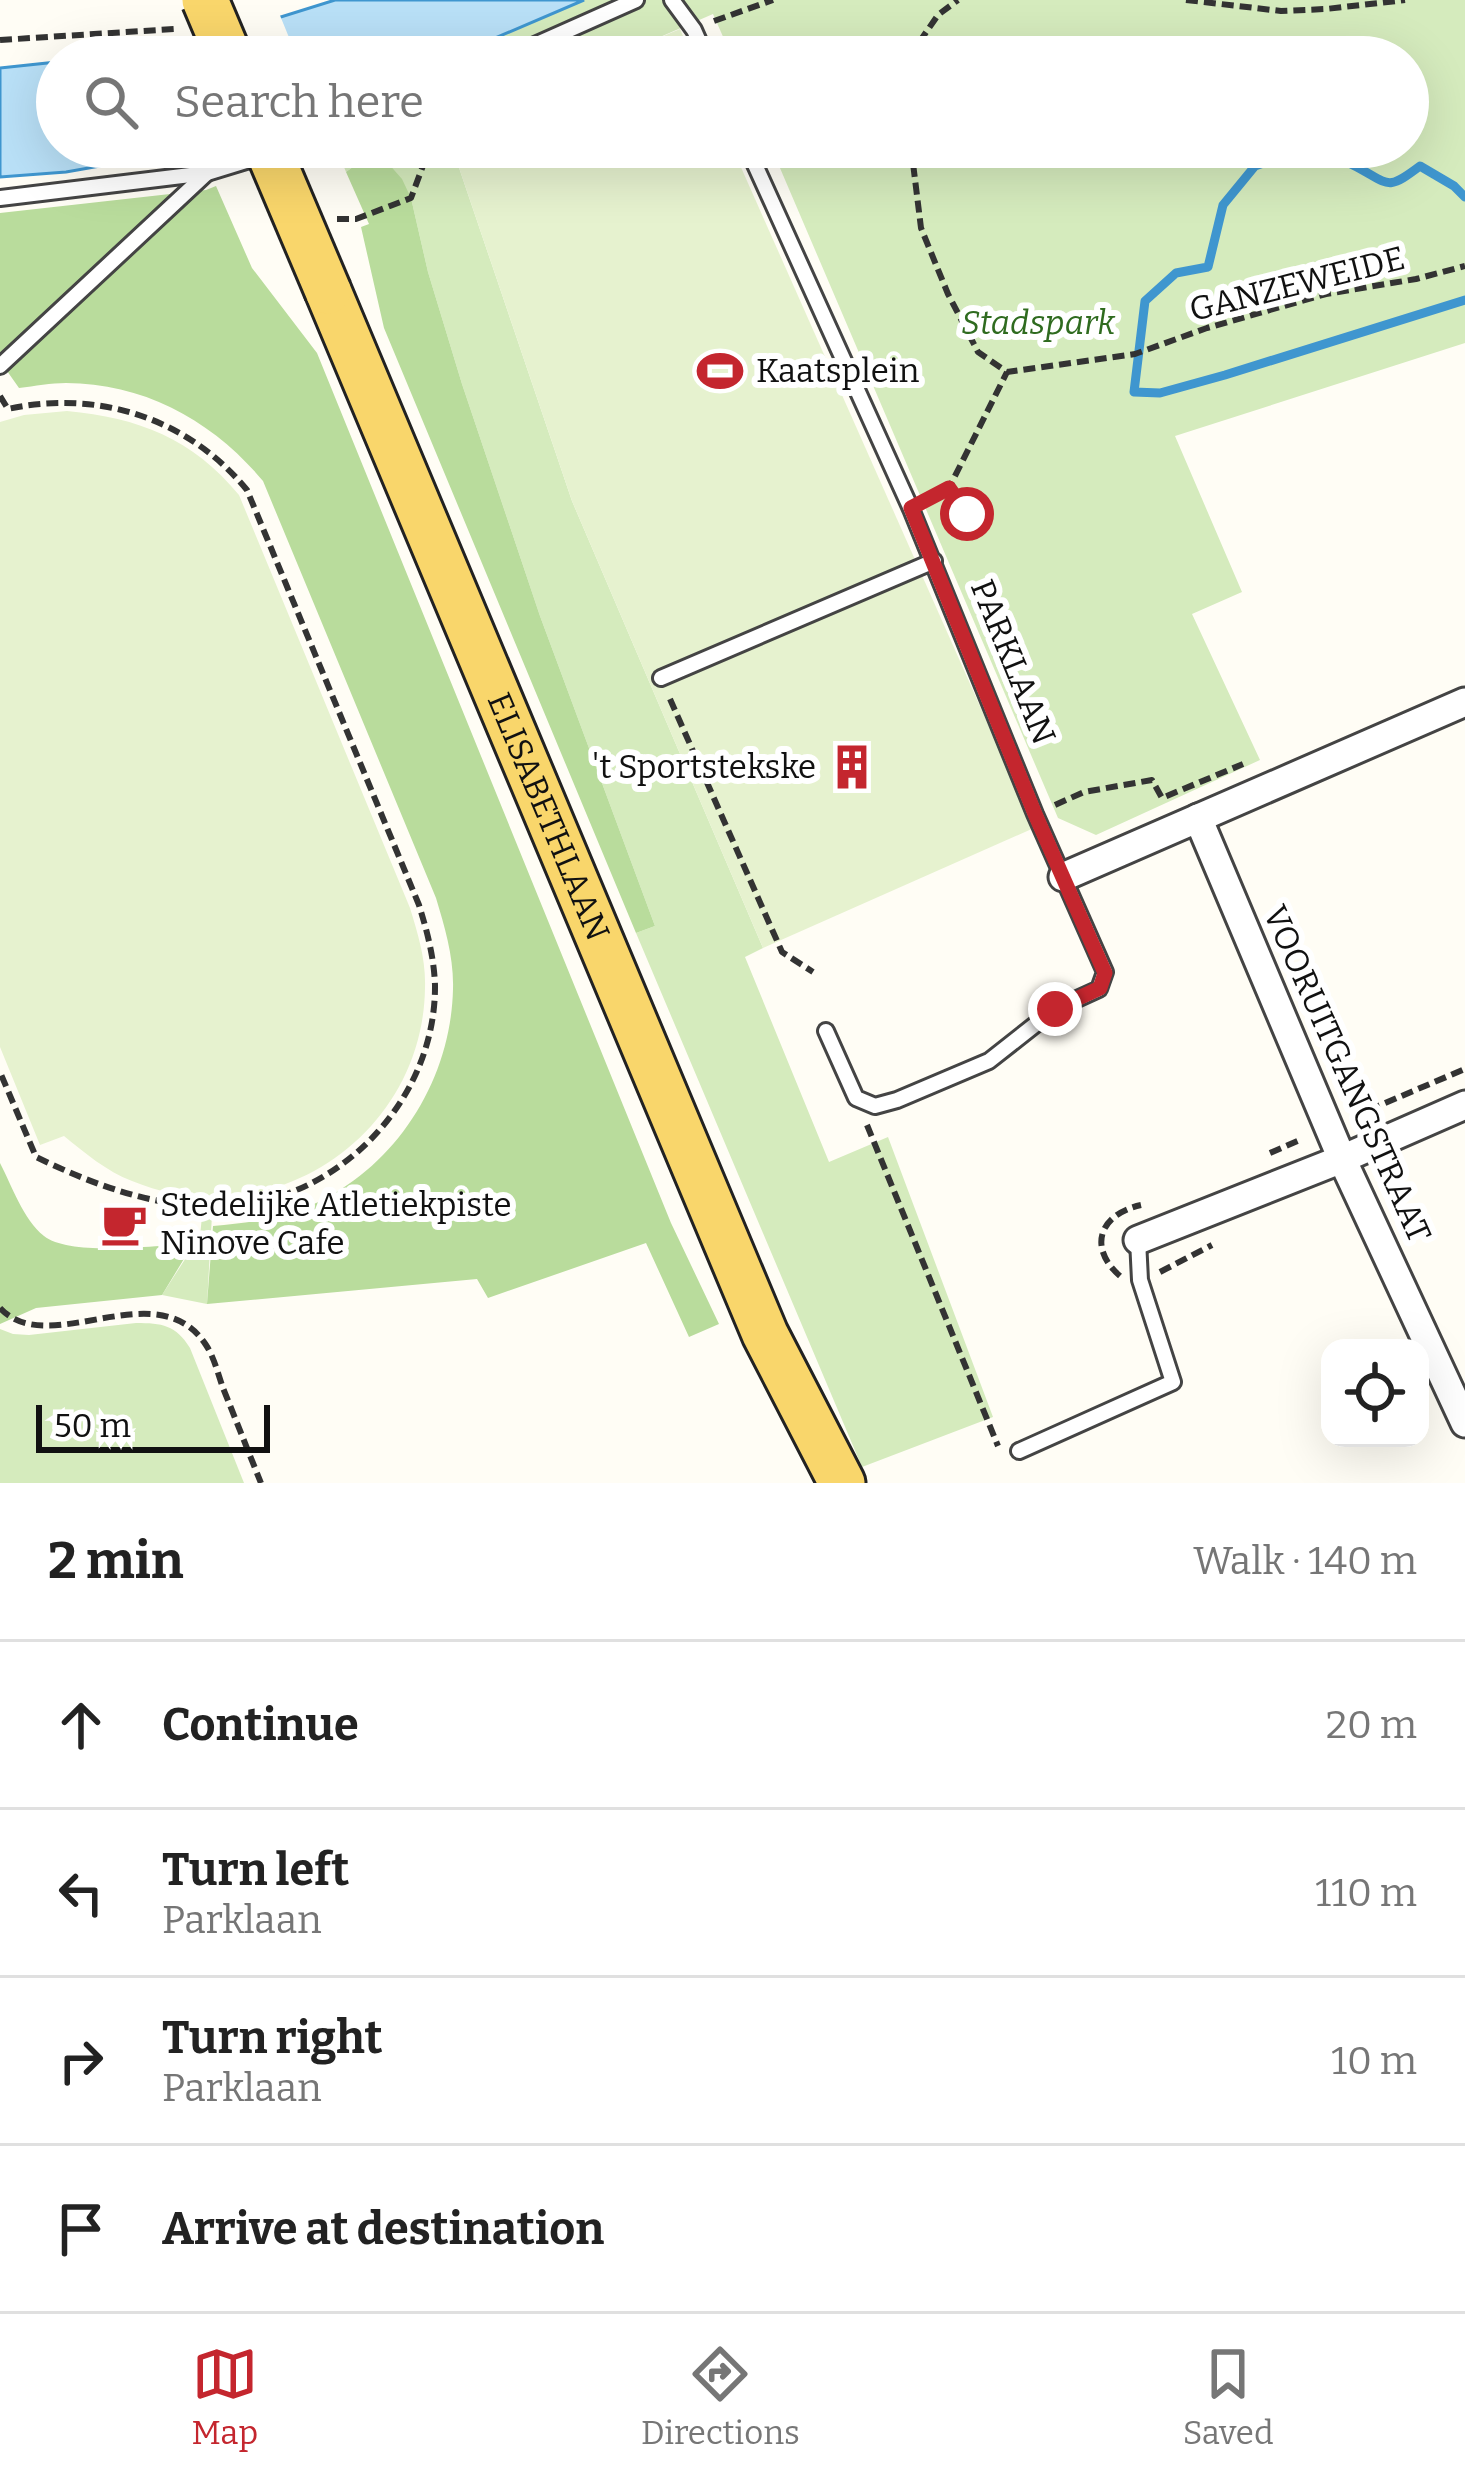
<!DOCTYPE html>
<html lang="en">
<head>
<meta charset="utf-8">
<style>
	:root { --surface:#fff; --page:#f6f6f6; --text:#222; --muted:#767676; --line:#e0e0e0; --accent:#c4262e }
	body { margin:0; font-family:Bitter,serif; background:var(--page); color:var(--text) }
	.controls { position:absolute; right:36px; bottom:36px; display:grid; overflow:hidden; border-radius:24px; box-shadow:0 12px 48px #0002 }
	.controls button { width:108px; height:108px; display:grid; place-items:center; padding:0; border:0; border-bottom:3px solid var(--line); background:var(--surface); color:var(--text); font:60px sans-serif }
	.scale { position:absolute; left:36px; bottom:30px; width:234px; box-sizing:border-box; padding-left:12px; border:6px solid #111; border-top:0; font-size:33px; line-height:42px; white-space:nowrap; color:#111; -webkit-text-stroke:9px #fff; paint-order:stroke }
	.stop { position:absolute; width:36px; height:36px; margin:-27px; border:9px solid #c4262e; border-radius:50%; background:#fff }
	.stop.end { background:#c4262e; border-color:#fff; box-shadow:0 3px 12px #0008 }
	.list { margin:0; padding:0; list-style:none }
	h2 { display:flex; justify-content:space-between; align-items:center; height:156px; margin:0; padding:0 48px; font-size:51px }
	h2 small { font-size:39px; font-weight:400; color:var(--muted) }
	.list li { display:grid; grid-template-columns:78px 1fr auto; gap:36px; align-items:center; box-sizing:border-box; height:168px; padding:0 48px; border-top:3px solid var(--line) }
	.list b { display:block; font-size:45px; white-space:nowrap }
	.list p { margin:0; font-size:39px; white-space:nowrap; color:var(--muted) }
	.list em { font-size:39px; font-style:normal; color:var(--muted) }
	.icon { flex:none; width:66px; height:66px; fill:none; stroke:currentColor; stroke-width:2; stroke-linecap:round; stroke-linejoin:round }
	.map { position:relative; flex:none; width:1465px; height:1483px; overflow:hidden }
	.search { position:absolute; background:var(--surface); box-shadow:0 12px 48px #0002; left:36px; right:36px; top:36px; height:132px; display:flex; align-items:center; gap:30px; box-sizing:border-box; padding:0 42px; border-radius:66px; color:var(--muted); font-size:45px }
	.sheet { height:828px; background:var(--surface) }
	nav { display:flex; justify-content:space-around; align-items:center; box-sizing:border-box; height:168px; border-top:3px solid var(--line); background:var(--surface); font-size:33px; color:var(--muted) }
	nav a { display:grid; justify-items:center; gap:6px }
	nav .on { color:var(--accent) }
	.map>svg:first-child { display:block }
	.green { fill:#d5ebbd }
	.forest { fill:#b9dc9c }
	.pitch { fill:#e6f2cf }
	.water { fill:#b9e0f7; stroke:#3f96cf; stroke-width:3 }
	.pier { fill:#fffdf5 }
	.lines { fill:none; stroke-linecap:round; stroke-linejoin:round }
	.stream { stroke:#3f96cf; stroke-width:9 }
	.service-casing { stroke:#444; stroke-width:20 }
	.minor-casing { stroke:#444; stroke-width:33 }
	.primary-casing { stroke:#222; stroke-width:51 }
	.path { stroke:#333; stroke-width:6; stroke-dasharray:12 6; stroke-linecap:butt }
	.service { stroke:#fff; stroke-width:14 }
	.minor { stroke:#fff; stroke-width:27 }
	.primary { stroke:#f9d66b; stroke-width:45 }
	.primary-bridge-casing { stroke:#222; stroke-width:51; stroke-linecap:butt }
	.primary-bridge { stroke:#f9d66b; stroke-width:45 }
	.route { stroke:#c4262e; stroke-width:15 }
	.labels { text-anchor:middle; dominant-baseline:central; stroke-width:12; stroke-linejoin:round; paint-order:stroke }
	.street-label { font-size:33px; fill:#111; stroke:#fff }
	.park-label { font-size:33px; font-style:italic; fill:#2f6b1f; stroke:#fff }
	.poi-label { font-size:33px; fill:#111; stroke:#fff; text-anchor:start }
</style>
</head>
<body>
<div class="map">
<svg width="1465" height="1483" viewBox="0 0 1465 1483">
	<rect width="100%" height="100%" fill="#fffdf5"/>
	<!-- green -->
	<g class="green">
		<polygon points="584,0 1465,0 1465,343 1175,436 1242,592 1192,614 1260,760 1096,835 1058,818 771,147 1408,147 1408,57 732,57 713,14 614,57 451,57"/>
		<polygon points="336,147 452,147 572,501 763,948 745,957 829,1162 888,1137 993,1417 862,1467 636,933 655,926 540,616 462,384 428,272 411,198 365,158 346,172"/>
		<polygon points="204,1197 213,1197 207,1304 162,1295 200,1236"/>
		<path d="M136,1323C162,1323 176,1325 190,1348L244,1483H0V1329L13,1334L29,1335Z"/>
	</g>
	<!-- forest -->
	<g class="forest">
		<polygon points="365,158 387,162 402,179 411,198 428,272 462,384 540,616 655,926 636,933 384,328 361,227 369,224 346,172"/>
		<path d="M216,186L252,268L317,353L671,1223L719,1324L689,1337L646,1243L488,1298L477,1279L207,1304L213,1226C245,1223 275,1220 305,1208C393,1172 451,1083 453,989C454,958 445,928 436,898L263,481C214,422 145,383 66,383C51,383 35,386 19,388L0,361V213L206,190Z"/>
		<path d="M0,1163C12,1186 23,1219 44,1236C70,1257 158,1245 193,1244L162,1295L36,1308L0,1324Z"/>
	</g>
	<!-- pitch -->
	<g class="pitch">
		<polygon points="680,29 692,57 614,57"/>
		<polygon points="452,147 732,147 1034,828 763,948 572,501"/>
		<path d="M67,411C139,418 192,438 239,495L410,908C418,934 426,960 425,988C423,1137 270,1238 132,1181C106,1171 85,1153 64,1136L40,1145L0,1047V422L24,415Z"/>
	</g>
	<!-- water -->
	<g class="water">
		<polygon points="335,0 584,0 451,57 140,57 166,53"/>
		<polygon points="57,62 57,147 208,147 66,172 0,177 0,68"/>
	</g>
	<!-- pier -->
	<polygon class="pier" points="279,13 297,57 167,57 163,48"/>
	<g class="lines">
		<!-- stream -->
		<path class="stream" d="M1465,197L1454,186L1420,166C1387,191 1390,185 1357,167C1342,159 1325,154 1309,147L1255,166L1223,205L1208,267L1176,273L1145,301L1134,392L1160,393L1225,375L1465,300"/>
		<!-- service casing -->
		<g class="service-casing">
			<g id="service">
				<polyline points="672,0 694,30 706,57"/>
				<polyline points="508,57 636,0"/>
				<polyline points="747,147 911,509 1035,814 1105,972 1099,989 1055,1009 989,1061 897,1100 875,1106 856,1098 826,1031"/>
				<polyline points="0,198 207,173 292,147"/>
				<polyline points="0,366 207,173"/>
				<polyline points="661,678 934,561"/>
				<polyline points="1019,1451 1173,1382 1140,1280 1138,1240"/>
			</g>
		</g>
		<!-- minor casing -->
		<g class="minor-casing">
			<g id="minor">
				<polyline points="1198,818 1342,1159 1465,1423"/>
				<polyline points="1063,877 1465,702"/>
				<polyline points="1138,1240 1342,1159 1465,1105"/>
			</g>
		</g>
		<!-- primary casing -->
		<g class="primary-casing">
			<g id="primary">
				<path id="s1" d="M328,291L765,1334L842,1483"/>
			</g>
		</g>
		<!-- path -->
		<g class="path">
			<polyline points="1186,0 1281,11 1326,9 1405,0"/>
			<polyline points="714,21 773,0"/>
			<polyline points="0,40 175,29"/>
			<polyline points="909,57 938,15 958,0"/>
			<polyline points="911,147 921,228 948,294 978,352 1007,372 1135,354 1207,328 1326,294 1416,279 1465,266"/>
			<polyline points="337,219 356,219 411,198 430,147"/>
			<path d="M0,396L8,409C99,389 189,419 247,490L419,905C427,931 434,957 435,985C436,1105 331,1209 211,1207C148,1205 92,1184 36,1157L0,1072"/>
			<polyline points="949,488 974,526"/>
			<polyline points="929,499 949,488 1007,372"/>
			<polyline points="670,699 782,952 813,972"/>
			<polyline points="1055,805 1084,792 1152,780 1162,798 1243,764"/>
			<polyline points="1352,1117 1465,1069"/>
			<polyline points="867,1125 998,1446"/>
			<polyline points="1270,1153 1302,1139"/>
			<polyline points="1160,1272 1212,1245"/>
			<path d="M1120,1276C1087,1247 1100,1214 1141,1205"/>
			<path d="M0,1308C49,1361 157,1270 206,1345C214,1357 218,1374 223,1388C236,1420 248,1451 261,1483"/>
		</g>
		<!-- service -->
		<use href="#service" class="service"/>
		<!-- minor -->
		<use href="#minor" class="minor"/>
		<!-- primary -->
		<use href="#primary" class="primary"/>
		<!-- primary-bridge casing -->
		<g class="primary-bridge-casing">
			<g id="primary-bridge">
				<polyline points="205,0 229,57"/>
				<polyline points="267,147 328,291"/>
			</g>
		</g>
		<!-- primary-bridge -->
		<use href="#primary-bridge" class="primary-bridge"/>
	</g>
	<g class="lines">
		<!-- route -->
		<polyline class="route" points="967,514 949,488 911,508 1035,814 1105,973 1100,988 1055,1009"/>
	</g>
	<!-- icons -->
	<defs>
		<g id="stadium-bare" transform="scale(3.6)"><path d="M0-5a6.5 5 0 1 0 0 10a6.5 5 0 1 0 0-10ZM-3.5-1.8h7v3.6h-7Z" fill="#c4262e" stroke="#fff" stroke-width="2.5" paint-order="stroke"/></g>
		<g id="building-bare" transform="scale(3.6)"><path d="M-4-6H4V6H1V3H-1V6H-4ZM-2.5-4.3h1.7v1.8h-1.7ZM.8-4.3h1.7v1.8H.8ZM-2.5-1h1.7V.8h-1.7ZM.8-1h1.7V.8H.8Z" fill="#c4262e" stroke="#fff" stroke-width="2.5" paint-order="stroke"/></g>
		<g id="cafe-bare" transform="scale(3.6)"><path d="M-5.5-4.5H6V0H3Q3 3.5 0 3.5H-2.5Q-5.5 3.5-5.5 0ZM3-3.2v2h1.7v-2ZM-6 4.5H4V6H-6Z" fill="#c4262e" stroke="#fff" stroke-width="2.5" paint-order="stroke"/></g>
	</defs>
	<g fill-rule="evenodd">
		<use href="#stadium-bare" x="720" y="371"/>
		<use href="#building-bare" x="852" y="767"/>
		<use href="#cafe-bare" x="124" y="1224"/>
	</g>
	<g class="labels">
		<!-- street labels -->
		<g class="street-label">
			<text transform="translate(1297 284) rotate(-14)">GANZEWEIDE</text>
			<text transform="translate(1013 662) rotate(68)">PARKLAAN</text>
			<text stroke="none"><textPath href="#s1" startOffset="570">ELISABETHLAAN</textPath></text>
			<text transform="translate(1347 1074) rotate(66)">VOORUITGANGSTRAAT</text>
		</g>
		<!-- park labels -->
		<g class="park-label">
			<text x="1038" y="323">Stadspark</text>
		</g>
		<!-- poi labels -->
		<g class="poi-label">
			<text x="756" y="371">Kaatsplein</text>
			<text x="816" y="767" text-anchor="end">'t Sportstekske</text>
			<text x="160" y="1205">Stedelijke Atletiekpiste<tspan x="160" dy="38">Ninove Cafe</tspan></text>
		</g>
	</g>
</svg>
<div class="controls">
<button><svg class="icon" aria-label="locate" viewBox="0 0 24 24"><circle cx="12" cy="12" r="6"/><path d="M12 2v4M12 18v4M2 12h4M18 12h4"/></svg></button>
</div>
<div class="scale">50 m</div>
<div class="stop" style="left:967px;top:514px"></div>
<div class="stop end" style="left:1055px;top:1009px"></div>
<div class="search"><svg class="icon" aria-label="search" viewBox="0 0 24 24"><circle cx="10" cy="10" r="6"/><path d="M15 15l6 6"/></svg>Search here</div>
</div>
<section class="sheet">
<h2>2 min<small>Walk · 140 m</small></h2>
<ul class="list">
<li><svg class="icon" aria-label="ahead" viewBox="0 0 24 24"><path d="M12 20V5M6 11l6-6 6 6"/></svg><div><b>Continue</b></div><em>20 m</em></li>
<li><svg class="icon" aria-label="left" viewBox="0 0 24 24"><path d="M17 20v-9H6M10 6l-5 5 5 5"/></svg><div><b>Turn left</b><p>Parklaan</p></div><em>110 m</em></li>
<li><svg class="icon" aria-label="right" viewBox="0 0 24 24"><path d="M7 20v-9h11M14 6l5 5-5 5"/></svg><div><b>Turn right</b><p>Parklaan</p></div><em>10 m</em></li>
<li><svg class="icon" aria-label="arrive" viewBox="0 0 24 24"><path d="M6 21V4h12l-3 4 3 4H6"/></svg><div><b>Arrive at destination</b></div></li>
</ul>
</section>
<nav>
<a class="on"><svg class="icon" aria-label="map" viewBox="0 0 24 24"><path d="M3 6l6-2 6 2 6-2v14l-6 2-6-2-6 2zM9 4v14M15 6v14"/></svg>Map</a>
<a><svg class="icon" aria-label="directions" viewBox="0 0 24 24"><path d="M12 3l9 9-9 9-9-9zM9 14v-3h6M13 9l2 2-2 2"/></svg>Directions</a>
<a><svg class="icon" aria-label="saved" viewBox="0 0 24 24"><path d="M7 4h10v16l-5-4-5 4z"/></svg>Saved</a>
</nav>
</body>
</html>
